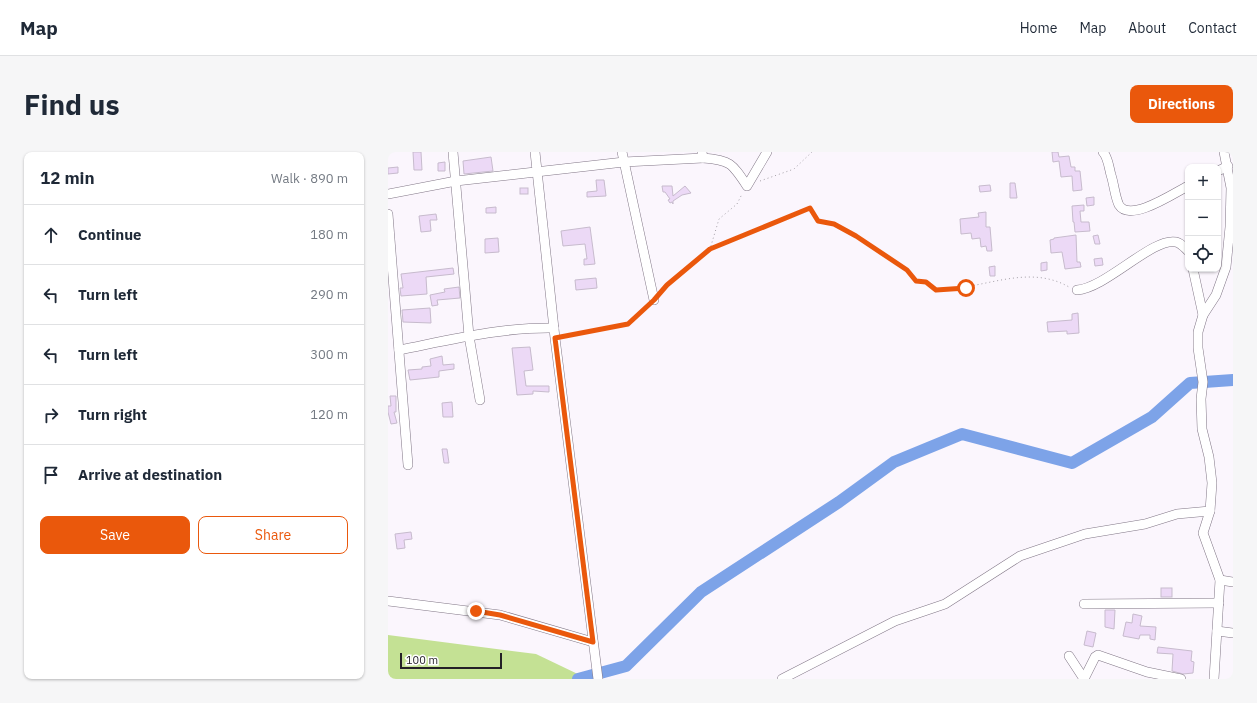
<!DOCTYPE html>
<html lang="en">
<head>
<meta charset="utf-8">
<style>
	:root { --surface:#fff; --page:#f6f6f7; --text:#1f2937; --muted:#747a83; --line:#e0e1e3; --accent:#ea580c }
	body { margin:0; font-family:"IBM Plex Sans",sans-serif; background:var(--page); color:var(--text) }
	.controls { position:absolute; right:12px; top:12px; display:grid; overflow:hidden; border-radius:8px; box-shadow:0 1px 3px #0004 }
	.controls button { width:36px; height:36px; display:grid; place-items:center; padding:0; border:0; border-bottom:1px solid var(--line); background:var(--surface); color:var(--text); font:20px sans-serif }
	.scale { position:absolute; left:12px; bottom:10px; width:102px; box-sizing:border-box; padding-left:4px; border:2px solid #242027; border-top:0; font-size:11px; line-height:14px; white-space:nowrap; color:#242027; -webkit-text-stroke:3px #fff; paint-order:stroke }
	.stop { position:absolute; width:12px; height:12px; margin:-9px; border:3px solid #ea580c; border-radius:50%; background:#fff }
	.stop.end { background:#ea580c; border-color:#fff; box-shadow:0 1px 4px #0008 }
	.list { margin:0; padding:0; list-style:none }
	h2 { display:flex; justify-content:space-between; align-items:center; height:52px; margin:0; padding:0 16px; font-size:17px }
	h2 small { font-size:13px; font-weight:400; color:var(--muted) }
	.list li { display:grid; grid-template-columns:26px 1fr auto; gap:12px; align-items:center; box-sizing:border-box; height:60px; padding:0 16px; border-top:1px solid var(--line) }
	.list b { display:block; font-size:15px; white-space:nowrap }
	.list em { font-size:13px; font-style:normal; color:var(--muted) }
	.actions { display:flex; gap:8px; padding:12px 16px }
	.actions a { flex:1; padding:9px 0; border:1px solid var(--accent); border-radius:8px; text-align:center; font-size:14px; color:var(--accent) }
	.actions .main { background:var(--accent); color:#fff }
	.icon { flex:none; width:22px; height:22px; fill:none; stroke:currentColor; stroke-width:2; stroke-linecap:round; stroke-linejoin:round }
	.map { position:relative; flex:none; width:845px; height:527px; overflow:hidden; border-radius:8px }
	header { display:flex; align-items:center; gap:24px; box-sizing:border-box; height:56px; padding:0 20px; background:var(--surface); border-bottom:1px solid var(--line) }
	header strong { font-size:19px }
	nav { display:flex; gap:22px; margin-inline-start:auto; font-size:14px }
	.intro { display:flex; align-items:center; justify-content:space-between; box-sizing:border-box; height:96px; padding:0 24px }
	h1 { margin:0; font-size:28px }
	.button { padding:10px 18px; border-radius:8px; background:var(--accent); color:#fff; font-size:14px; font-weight:700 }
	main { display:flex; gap:24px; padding:0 24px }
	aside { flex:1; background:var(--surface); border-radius:8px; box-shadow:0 1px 3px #0004 }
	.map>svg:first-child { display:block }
	.green { fill:#c4e194 }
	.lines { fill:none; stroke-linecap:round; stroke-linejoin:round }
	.river { stroke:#7da3e8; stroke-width:12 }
	.building { fill:#ecd9f6; stroke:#c7bbcd }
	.minor-casing { stroke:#827787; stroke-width:10 }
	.path { stroke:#a39fa6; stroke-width:1; stroke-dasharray:1 3; stroke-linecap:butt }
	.minor { stroke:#fff; stroke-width:9 }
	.route { stroke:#ea580c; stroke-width:5 }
</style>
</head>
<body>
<header>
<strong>Map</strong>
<nav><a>Home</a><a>Map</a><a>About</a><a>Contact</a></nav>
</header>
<div class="intro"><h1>Find us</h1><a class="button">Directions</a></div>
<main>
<aside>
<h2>12 min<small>Walk · 890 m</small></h2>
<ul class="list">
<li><svg class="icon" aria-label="ahead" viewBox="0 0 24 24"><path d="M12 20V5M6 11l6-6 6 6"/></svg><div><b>Continue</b></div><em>180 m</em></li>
<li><svg class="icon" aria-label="left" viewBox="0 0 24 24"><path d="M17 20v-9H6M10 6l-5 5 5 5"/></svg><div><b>Turn left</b></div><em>290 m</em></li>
<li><svg class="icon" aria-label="left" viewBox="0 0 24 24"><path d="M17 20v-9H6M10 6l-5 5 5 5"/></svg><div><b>Turn left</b></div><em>300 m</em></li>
<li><svg class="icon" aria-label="right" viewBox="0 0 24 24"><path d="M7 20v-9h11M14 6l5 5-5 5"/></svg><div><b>Turn right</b></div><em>120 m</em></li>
<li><svg class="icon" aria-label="arrive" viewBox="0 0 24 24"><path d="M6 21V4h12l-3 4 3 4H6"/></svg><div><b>Arrive at destination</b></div></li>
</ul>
<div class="actions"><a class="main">Save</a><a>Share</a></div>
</aside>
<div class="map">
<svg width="845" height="527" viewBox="0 0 845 527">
	<rect width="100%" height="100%" fill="#fbf6fd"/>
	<!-- green -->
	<polygon class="green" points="0,483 148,502 196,525 196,527 0,527"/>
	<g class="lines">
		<!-- river -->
		<polyline class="river" points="190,527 238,514 313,440 451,350 506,310 574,282 684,311 764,265 802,231 845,228"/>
	</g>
	<!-- building -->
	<g class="building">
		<polygon points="25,0 33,0 34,18 26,18"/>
		<polygon points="664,0 670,0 671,5 681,4 683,15 687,15 687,19 692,19 694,38 685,39 684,24 673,25 671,9 665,10"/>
		<polygon points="103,5 105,19 76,22 75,9"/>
		<polygon points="57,10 57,19 50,19 50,11"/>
		<polygon points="10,15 10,21 0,22 0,16"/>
		<polygon points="208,28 216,28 218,44 199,45 199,40 209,39"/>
		<polygon points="622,31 627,31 629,46 622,46"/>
		<polygon points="602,33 603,39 592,40 591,34"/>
		<polygon points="274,34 284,34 285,44 297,34 303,41 294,43 285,49 285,52 284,50 282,51 280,48 282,47 277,40 275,40"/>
		<rect x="132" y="36" width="8" height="6"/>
		<polygon points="706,45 706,53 699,54 698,46"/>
		<polygon points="696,53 696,59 692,59 693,70 701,70 702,79 687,80 686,70 685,70 684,54"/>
		<polygon points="108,55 108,61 98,61 98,56"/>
		<polygon points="598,60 598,75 602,75 604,99 599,99 598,94 593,95 592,86 584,87 583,81 573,82 572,67 591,65 590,61"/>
		<polygon points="48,62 49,68 42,68 43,79 33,80 31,64"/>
		<polygon points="202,75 207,112 196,113 196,107 199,107 197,92 175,94 173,79"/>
		<polygon points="688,83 689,110 692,110 693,115 677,117 674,100 663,101 662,88 666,87 666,86"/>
		<polygon points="710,83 712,92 707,92 705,84"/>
		<polygon points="110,86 111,100 97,101 97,87"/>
		<polygon points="714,106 715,113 707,114 706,107"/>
		<polygon points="659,110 659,118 653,119 653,111"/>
		<polygon points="607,114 607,124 602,124 601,115"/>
		<polygon points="65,116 66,122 38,125 39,142 13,144 12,136 15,136 13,122"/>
		<polygon points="208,126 209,136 188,138 187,128"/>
		<polygon points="71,135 72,146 49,148 50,153 44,154 42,143 57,140 56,137"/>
		<polygon points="42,156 43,171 15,170 14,158"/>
		<polygon points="690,161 691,181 679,182 679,179 660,180 659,170 684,168 684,162"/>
		<polygon points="142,195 145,218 136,219 138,234 161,234 161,240 145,239 145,242 129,243 124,196"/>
		<polygon points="54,204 55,213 66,212 66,217 51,219 51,225 22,228 20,218 34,217 34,215 43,214 42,207"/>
		<polygon points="2,244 8,244 8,260 6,260 9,271 3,272 0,260 0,254 3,254"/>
		<polygon points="64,250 65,265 55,265 54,251"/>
		<polygon points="54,297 59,297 61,311 56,311"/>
		<polygon points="23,380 24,387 16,388 17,396 9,397 7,382"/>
		<rect x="773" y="436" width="11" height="9"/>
		<polygon points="717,458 727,458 726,477 717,475"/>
		<polygon points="745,462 754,464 752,474 768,475 767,488 762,487 762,483 752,483 751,487 735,484 738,470 744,471"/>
		<polygon points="699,479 708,481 705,495 696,493"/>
		<polygon points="770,495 804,499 803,509 806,510 805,521 795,522 784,519 785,502 769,501"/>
	</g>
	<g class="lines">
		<!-- minor casing -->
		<g class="minor-casing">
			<g id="minor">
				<polyline points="65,0 81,184 92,248"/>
				<polyline points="147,0 167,186 210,527"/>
				<polyline points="234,0 266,148"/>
				<path d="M314,0L315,6C342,8 344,11 359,34L379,0"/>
				<path d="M715,0C720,5 721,16 723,23C726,32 727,45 731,53C742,71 786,41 800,34"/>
				<polyline points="830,19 840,14"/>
				<polyline points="0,42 68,29 236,10 315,6"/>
				<polyline points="0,62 20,313"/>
				<polyline points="805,117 815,163"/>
				<path d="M689,138C718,136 765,85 788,90C793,91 796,95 800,99"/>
				<path d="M11,198C62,188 114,175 166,176"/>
				<polyline points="832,428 845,430"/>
				<polyline points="0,449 112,463 205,490"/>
				<polyline points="696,452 831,451"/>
				<polyline points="829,479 845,481"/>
				<polyline points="681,504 696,527"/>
				<polyline points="394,527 507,469 557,452 632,404 697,382 757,372 789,362 822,359"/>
				<polyline points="696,527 707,505 710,503 759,520 793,527"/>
				<polyline points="826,527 832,428 815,381 822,359 824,331 821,305 814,277 813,247 815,230 810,196 810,180 815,163 828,143 838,115 842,75 843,36 836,0"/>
			</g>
		</g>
		<!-- path -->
		<g class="path">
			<polyline points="372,29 406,17 424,0"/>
			<path d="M322,97L422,56L430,69L446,72L468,84L519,118L528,129C531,130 535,129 538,130C543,132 545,137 551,137C595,138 639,111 681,135"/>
			<polyline points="273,140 322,97 331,67 349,52 354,42"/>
			<polyline points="176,184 240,172 260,154"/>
		</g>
		<!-- minor -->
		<use href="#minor" class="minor"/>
	</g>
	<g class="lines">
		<!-- route -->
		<polyline class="route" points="88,459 112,463 205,490 167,186 240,172 266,148 279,133 322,97 422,56 430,69 446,72 468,84 519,118 528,129 538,130 548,138 578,136"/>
	</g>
</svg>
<div class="controls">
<button>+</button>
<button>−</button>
<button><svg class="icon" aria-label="locate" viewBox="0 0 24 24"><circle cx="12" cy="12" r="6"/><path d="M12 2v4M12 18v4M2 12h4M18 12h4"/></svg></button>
</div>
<div class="scale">100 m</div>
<div class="stop" style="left:578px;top:136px"></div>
<div class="stop end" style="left:88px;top:459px"></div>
</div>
</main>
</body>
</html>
